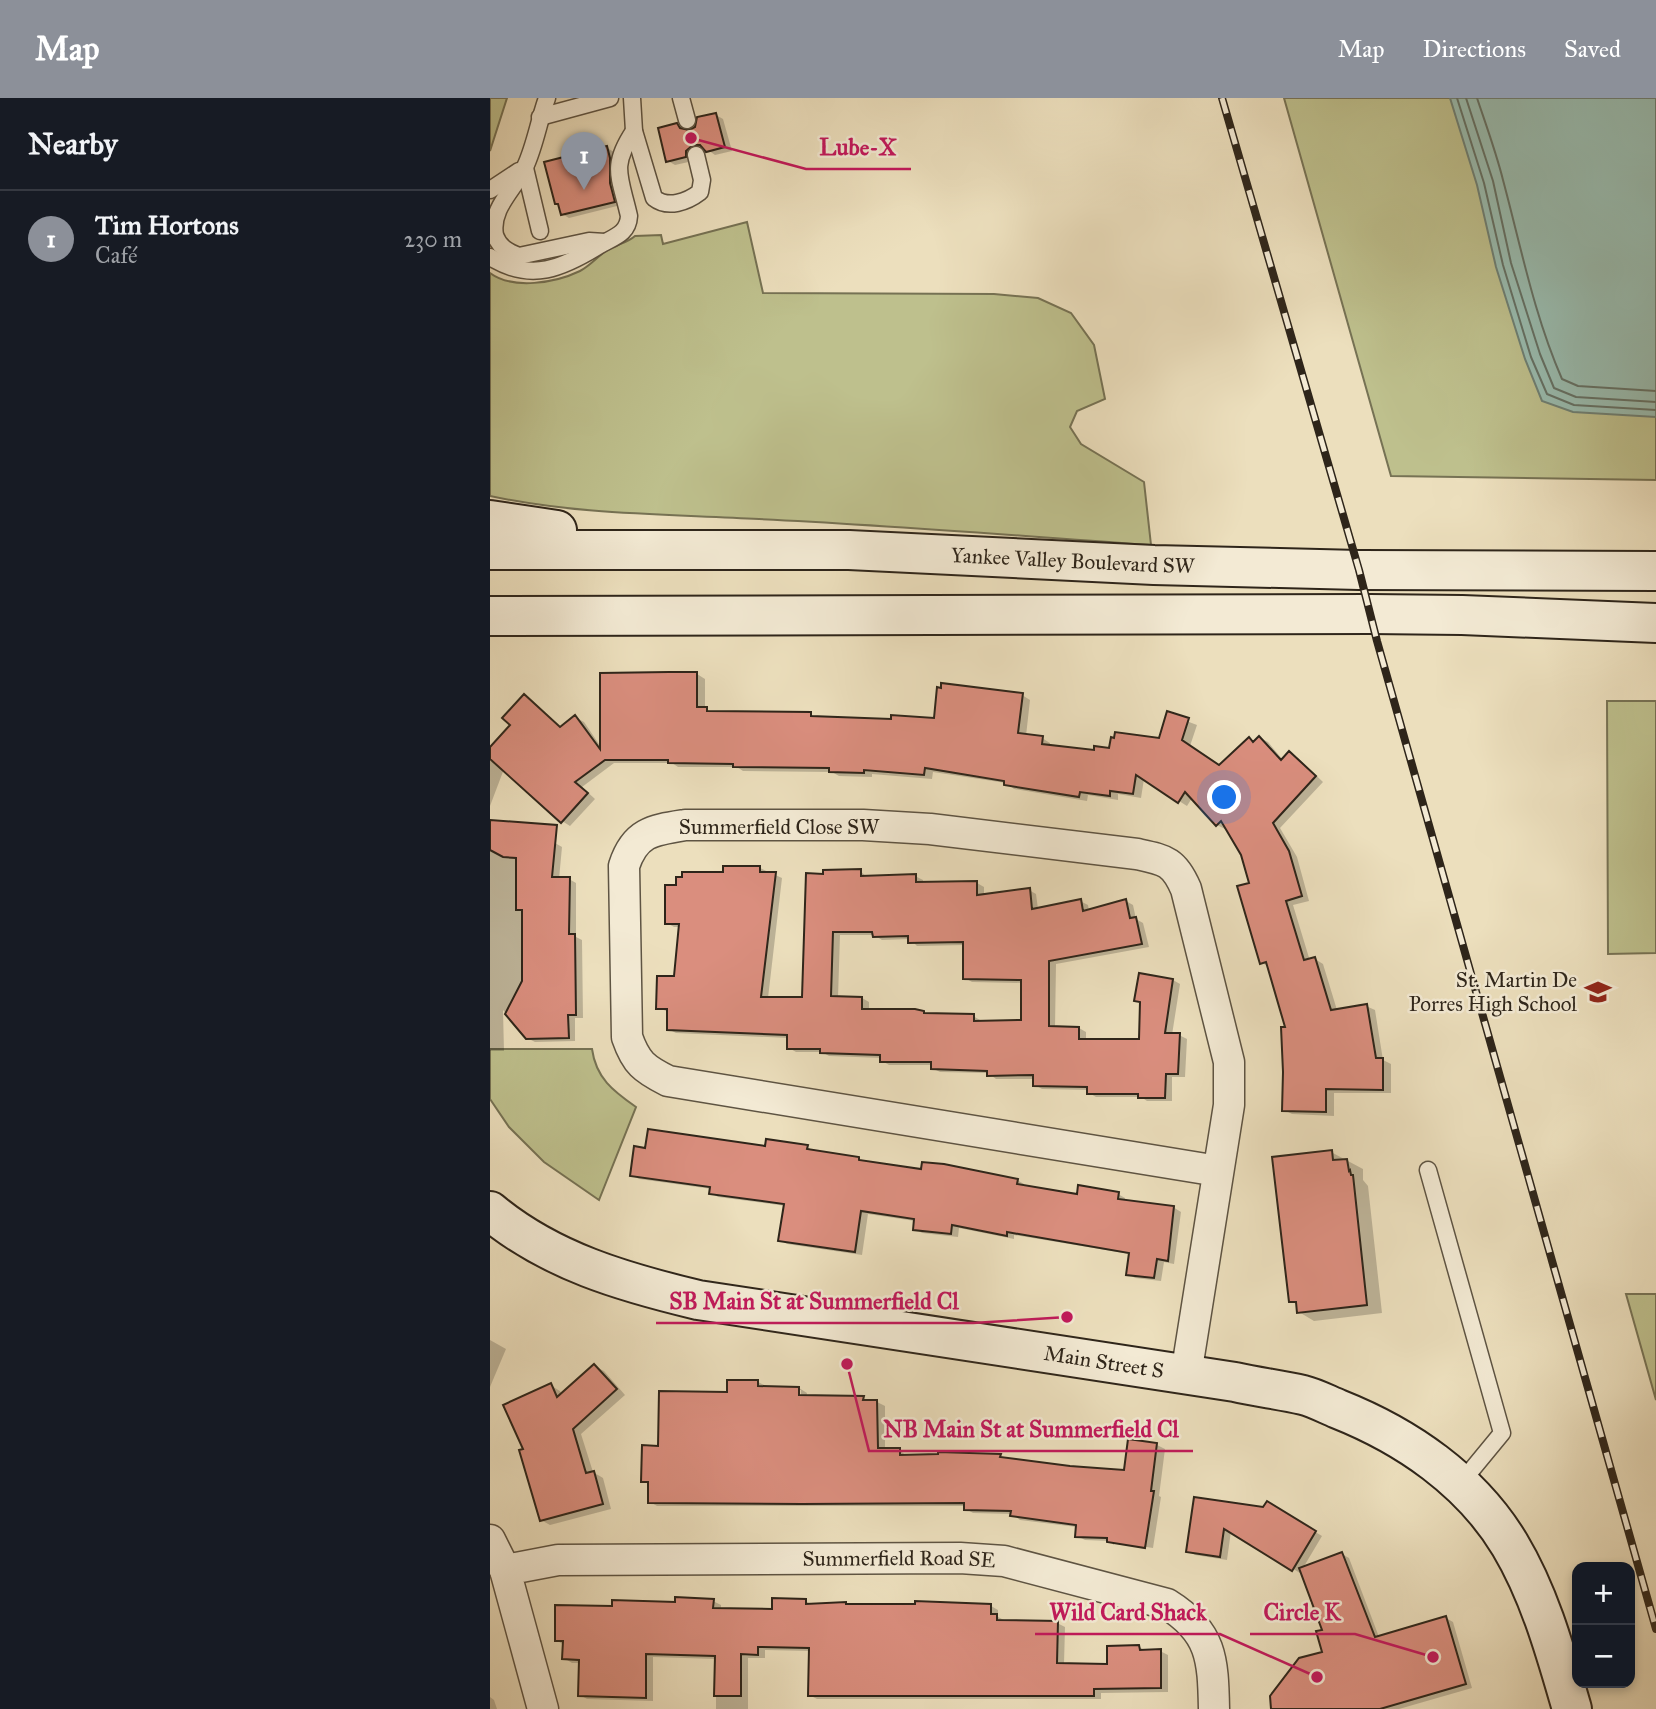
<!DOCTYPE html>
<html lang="en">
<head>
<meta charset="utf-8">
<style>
	:root { --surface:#171b24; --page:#20242c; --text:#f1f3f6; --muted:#9ea1a6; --line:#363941; --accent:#8c9099 }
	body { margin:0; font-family:"IM FELL Great Primer",serif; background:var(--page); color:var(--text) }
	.controls { position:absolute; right:21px; bottom:21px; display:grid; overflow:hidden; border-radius:14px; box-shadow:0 4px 10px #0003 }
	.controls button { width:63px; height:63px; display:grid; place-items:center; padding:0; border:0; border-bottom:2px solid var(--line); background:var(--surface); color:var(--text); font:35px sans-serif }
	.you { position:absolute; left:735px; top:700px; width:24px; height:24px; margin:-18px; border:5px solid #fff; border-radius:50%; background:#1a73e8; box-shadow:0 0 0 10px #1a73e833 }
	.badge { display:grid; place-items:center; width:46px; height:46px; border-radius:50%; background:var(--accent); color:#fff; font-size:23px; font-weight:700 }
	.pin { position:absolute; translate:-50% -58px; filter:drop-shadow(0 2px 4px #0008) }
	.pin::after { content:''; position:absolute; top:37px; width:24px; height:21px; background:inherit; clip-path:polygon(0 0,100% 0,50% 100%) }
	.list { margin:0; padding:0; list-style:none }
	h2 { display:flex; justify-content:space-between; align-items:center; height:91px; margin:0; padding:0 28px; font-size:30px }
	h2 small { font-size:23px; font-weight:400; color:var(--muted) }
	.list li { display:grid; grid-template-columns:46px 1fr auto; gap:21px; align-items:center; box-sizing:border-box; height:98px; padding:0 28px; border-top:2px solid var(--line) }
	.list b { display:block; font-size:26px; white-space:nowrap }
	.list p { margin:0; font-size:23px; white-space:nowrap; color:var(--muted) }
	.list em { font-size:23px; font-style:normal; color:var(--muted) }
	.map { position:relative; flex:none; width:1166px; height:1611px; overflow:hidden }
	header { display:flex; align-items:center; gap:42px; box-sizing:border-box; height:98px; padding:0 35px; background:var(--accent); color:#fff }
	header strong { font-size:33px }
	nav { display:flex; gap:38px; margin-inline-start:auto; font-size:24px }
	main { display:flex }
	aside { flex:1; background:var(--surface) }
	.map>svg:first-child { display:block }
	.green { fill:#bec08d; stroke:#767254; stroke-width:2 }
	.water { fill:#99bdb1; stroke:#6e8075; stroke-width:2 }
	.shadow { fill:#0003; fill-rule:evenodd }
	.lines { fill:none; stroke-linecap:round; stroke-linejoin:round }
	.shore { stroke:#647166; stroke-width:2 }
	.building { fill:#da8e7e; stroke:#2e251a; stroke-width:2; fill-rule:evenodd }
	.lane-casing { stroke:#5e5443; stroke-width:19 }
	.street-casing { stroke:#5e5443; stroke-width:33 }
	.secondary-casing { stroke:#2e251a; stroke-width:42 }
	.lane { stroke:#f3ead4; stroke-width:16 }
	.street { stroke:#f3ead4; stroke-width:30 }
	.secondary { stroke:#f3ead4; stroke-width:38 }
	.rail-casing { stroke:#2e251a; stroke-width:8 }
	.rail { stroke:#f3ead4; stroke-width:5; stroke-dasharray:16; stroke-linecap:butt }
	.labels { text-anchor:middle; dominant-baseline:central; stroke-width:5; stroke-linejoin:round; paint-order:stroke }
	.street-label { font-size:21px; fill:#2e251a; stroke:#f3ead4 }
	.poi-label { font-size:21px; fill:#2e251a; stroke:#f3ead4; text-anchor:end }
	.leader { fill:none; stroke:#c2185b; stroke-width:2.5 }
	.callout-dot { fill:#c2185b; stroke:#f3ead4; stroke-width:2.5 }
	.callout-label { font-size:23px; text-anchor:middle; font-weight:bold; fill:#c2185b; stroke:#f3ead4; stroke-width:5; stroke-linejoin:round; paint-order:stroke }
</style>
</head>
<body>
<header>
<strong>Map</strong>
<nav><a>Map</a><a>Directions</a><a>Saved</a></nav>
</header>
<main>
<aside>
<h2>Nearby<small></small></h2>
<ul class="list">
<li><span class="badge">1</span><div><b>Tim Hortons</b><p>Café</p></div><em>230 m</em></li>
</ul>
</aside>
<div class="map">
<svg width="1166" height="1611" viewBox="0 0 1166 1611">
	<rect width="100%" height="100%" fill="#ecdfbd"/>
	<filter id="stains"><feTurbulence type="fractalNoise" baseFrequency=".00286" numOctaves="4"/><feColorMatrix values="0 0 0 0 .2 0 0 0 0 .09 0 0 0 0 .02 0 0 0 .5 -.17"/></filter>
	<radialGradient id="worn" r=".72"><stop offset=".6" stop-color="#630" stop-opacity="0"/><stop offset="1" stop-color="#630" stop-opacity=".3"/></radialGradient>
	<!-- green -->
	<g class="green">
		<polygon points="0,0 17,0 0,53"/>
		<polygon points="794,0 1166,0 1166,382 901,378"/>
		<path d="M257,124L273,195L504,196L548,200L581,215L604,247L615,301L587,313L580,329L591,346L654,384L661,447C531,438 400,427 269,421C179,416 88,417 0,398V175C23,192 65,185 90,173C100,168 107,159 116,153C126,146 136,146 145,138L171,137L173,146Z"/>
		<polygon points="1117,603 1166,603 1166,855 1118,856"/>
		<path d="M0,951H102C106,980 123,993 146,1009L109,1102L54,1064L19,1029L0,1001Z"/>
		<polygon points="1136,1196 1166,1196 1166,1302"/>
	</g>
	<!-- water -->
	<polygon class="water" points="960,0 1166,0 1166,319 1083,314 1052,303 1035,261 1006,169 987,87"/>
	<!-- shadow -->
	<g class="shadow">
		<polygon points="226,17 233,21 242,53 225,57 215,50 211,50 203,57 203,63 185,67 178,63 187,26 199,34"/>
		<polygon points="117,50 124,54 127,65 131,107 79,120 72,116"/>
		<polygon points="207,576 215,581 215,611 223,614 320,616 328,620 445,622 532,597 540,602 536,638 552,640 560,645 560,649 605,654 670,642 678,616 707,627 700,648 730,668 759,641 764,644 770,640 778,644 793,662 799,655 808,660 833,684 790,730 807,759 819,803 803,807 820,863 825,861 833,866 847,912 876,908 885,912 893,962 901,966 901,995 844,995 844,1018 802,1016 794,1012 797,931 780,869 772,865 761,786 752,757 737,730 735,731 727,727 702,700 697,708 654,681 651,700 628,696 628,702 598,697 597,703 524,691 516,685 443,674 442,681 382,676 382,679 349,678 342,674 253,673 247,669 188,669 182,665 124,665 92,689 105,701 80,728 72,723 14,671 0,708 0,651 23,627 34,598 71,630 85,619 94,624 111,649"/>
		<polygon points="0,744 65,745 72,749 69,781 79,781 86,785 86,839 92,842 93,920 85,920 85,943 45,944 37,940 13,912 14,953 0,953"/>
		<path d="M270,770L292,780L278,900H314L318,777L370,773L377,779L425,778L433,782V786L487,785L494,789V798L539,792L546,796L548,811L590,803L598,807L599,813L636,803L643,807L646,821L653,825L659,849L566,866L565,930H589L596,934V943H651V905L646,902L683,882L690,886L682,937H689L697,941L695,979H682V1003H657L651,999H606L599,995V992L552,991L545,987V981H506L498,975L450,974L442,970L443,967H399L392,963V960L339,958L332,954H306L299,950V940L186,935L178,931L179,914L168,910L185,880L190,829H184L177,825L188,789L235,776ZM350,837H384L392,842L420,841L427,848L475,847V880L482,884L533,885V924L490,925V922L483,918L379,913V904L372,900H348Z"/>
		<polygon points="317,1049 324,1053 369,1061 375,1065 527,1082 534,1086 534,1089 588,1098 628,1096 635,1100 635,1104 683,1109 691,1114 684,1166 674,1164 671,1183 645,1180 638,1176 640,1156 524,1137 524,1141 469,1130 468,1139 432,1135 425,1131 425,1123 378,1116 372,1157 297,1146 290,1142 296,1108 228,1099 221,1095 222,1091 149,1081 141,1077 276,1050"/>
		<polygon points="841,1054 873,1071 873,1082 878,1088 892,1215 824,1223 809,1214 808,1207 801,1203"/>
		<polygon points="0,1242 16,1251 0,1289"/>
		<polygon points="104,1268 114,1273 135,1297 91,1336 103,1374 113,1380 121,1411 60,1427 51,1422 36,1352 60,1287 70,1293 72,1297"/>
		<path d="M268,1284L276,1288L309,1290L317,1295L316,1299L373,1300L380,1304H387L395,1308V1352H409L417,1358H510L517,1361L580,1369L636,1374L640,1343L667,1347L675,1351L669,1398L671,1399L663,1450L624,1444V1447L619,1443L595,1442L587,1438V1429L530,1422L522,1416L483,1415L476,1411V1408H167L160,1404V1387L153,1383L170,1349L239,1296ZM307,1292H311V1306Z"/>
		<polygon points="706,1401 774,1411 777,1405 832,1438 813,1470 852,1456 859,1460 889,1539 956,1520 963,1524 982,1590 909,1611 782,1611 834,1555 835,1533 812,1472 810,1475 741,1433 737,1462 705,1457 698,1453"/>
		<polygon points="223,1503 231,1507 231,1512 283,1513 315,1503 323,1507 501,1508 508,1512 508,1519 514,1522 567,1525 575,1529 574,1566 619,1568 649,1549 656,1553 670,1553 678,1557 678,1594 611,1595 611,1601 327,1601 319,1597 321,1553 275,1552 275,1560 258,1560 258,1611 226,1611 226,1561 163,1559 163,1603 97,1601 90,1597 91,1565 82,1565 74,1560 74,1547 66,1542 124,1510"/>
		<polygon points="0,1599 4,1602 7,1611 0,1611"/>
	</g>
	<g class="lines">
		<!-- shore -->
		<g class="shore">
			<polyline points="967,0 994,85 1013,167 1041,259 1057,296 1084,307 1166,312"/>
			<polyline points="976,0 1003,83 1021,165 1050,256 1064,290 1086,299 1166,304"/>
			<path d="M987,0C996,27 1006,54 1013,82C1031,149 1044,217 1072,281L1088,288L1166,293"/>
		</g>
	</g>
	<!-- building -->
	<g class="building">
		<polygon points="226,15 235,49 216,54 210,47 203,47 196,53 196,59 176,64 168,30 187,25 190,30 199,32 205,29 207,19"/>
		<polygon points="117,48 120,60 120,85 125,104 71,117 68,106 65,106 54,64"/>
		<polygon points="179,574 207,574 207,609 217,609 217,613 321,614 321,618 401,621 401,617 444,620 447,589 451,590 451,585 533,595 528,635 553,638 552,646 604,652 604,648 619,650 621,639 624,640 625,634 669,640 677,613 699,620 692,642 729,667 759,639 763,644 769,638 791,662 799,653 826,678 783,725 799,753 812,798 796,803 814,862 825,859 841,912 877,906 886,960 893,960 893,992 836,991 836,1014 792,1013 793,974 791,929 795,929 776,864 770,866 747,788 759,785 751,757 731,723 726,728 695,694 688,705 646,677 643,696 620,693 620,698 590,694 589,699 514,687 514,683 435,670 434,677 374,672 374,675 339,674 339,670 243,669 243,666 178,665 178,662 115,662 85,684 98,695 71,725 0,661 0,649 20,627 12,620 34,596 70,629 85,617 110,651 110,575"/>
		<polygon points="0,722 67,727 62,779 80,779 79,836 85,836 86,917 78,917 79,940 36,941 15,916 32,883 32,812 26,812 26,760 13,759 0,752"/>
		<path d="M233,768H270V774H286L271,899H312L316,775L333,776V772L371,771V778L426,776V784L487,783V797L540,790L542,811L591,801L593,813L636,801L640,820L646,819L652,846L559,863V928L589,929V941H649L650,904L644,903L649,875L683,881L675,935H690L688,976H676L675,1000H648V996H597V989L543,988V977L497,978V973L441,971V964H390V957L330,955V951H297V937L177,932V911H166L167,878H184L189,826H175V787H186V779H192V774H233ZM343,834H382L383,839L418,838V845L473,844V881L531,882V922L484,923V916L434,915V913L425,911H372V899L341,898Z"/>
		<polygon points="158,1031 275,1048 276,1041 318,1047 317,1051 369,1059 369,1062 431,1071 432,1064 454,1066 528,1081 527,1086 587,1096 588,1087 629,1094 628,1101 684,1108 678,1163 667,1161 664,1180 636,1177 639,1155 517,1134 517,1138 462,1127 461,1136 423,1132 424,1121 371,1113 365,1154 288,1143 294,1106 219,1096 220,1089 140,1078 144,1048 155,1050"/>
		<polygon points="842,1052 843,1062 857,1061 859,1073 860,1072 861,1077 863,1077 877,1207 807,1215 806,1204 799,1204 782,1059"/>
		<polygon points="104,1266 127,1291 83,1331 96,1375 104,1373 113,1406 50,1423 29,1352 33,1351 13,1307 61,1285 67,1299"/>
		<polygon points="237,1282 268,1282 268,1288 309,1289 309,1297 374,1298 373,1302 387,1302 388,1350 410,1350 410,1357 448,1356 448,1354 511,1356 510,1359 580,1368 634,1372 638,1341 667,1345 661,1393 664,1393 655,1450 617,1444 617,1440 585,1439 586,1427 520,1418 521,1413 474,1412 474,1405 312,1406 158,1405 158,1384 151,1384 152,1347 168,1348 169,1293 237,1294"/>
		<polygon points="704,1399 773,1409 777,1403 826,1433 802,1473 734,1431 730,1459 696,1454"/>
		<polygon points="852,1454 885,1539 956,1518 976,1586 890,1611 781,1611 780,1598 809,1560 832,1554 826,1533 832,1532 809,1470"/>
		<polygon points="185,1499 224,1501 223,1510 282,1511 282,1500 316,1501 316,1506 356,1504 356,1506 425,1506 425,1503 501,1506 501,1516 507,1516 507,1522 568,1523 567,1565 617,1566 617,1548 649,1547 650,1552 671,1551 671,1590 604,1591 604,1598 318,1598 319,1550 268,1549 268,1557 251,1556 251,1598 224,1598 225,1558 156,1556 156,1600 88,1598 89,1562 72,1561 73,1543 65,1543 65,1507 122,1508 122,1502 185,1504"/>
	</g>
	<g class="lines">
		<!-- lane casing -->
		<g class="lane-casing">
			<g id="lane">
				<path d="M57,0C49,22 45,48 35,69C25,91 0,110 5,137C9,149 18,154 29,158L99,143L115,144"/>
				<path d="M142,0L144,33L164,100C178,111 197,104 210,94L212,82L206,57"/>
				<polyline points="191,0 197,22"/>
				<polyline points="50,19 120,0"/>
				<polyline points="35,70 50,133"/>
				<polyline points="0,92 29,73"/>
				<path d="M0,159C41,185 73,170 110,147C124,139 138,136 139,118C130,78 120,69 144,33"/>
				<polyline points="938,1072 1012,1335 970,1386"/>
			</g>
		</g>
		<!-- street casing -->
		<g class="street-casing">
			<g id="street">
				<path d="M696,1277L739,1007V964L696,791C684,763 675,762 647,756L440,731L373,727H195C163,732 145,734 134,768L137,939C146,965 154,971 178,983L728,1073"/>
				<polyline points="0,1442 15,1472"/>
				<path id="s1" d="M53,1611L15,1472L68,1462L470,1460L514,1463L677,1506C722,1534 723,1561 724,1611"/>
			</g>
		</g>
		<!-- secondary casing -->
		<g class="secondary-casing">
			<g id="secondary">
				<polyline points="0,422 67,432"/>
				<path id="s2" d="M0,452H359L664,467L869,472L1166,473"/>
				<polyline points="0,518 880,516 972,517 1166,525"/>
				<path id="s3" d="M0,1113C60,1163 133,1184 208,1202L745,1284C767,1289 791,1292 813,1297C825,1300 836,1306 848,1311C916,1338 981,1382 1020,1447C1050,1497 1066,1556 1082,1611"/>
			</g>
		</g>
		<!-- lane -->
		<use href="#lane" class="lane"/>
		<!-- street -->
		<use href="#street" class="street"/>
		<!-- secondary -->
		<use href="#secondary" class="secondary"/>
		<!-- rail casing -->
		<g class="rail-casing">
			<polyline id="rail" points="732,0 869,472 887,543 1166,1531"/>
		</g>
		<!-- rail -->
		<use href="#rail" class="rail"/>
	</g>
	<!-- icons -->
	<defs>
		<g id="school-bare" transform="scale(2.1)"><path d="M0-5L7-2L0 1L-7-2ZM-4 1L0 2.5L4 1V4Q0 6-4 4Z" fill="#8f2418" stroke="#f3ead4" stroke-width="2.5" paint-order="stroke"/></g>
	</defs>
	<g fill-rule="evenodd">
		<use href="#school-bare" x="1108" y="894"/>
	</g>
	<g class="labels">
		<!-- street labels -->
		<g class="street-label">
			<text stroke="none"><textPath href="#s2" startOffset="583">Yankee Valley Boulevard SW</textPath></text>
			<text x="289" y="729">Summerfield Close SW</text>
			<text stroke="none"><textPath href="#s3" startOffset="639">Main Street S</textPath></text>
			<text stroke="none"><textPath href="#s1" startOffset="539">Summerfield Road SE</textPath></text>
		</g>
		<!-- poi labels -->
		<g class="poi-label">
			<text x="1087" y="882">St. Martin De<tspan x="1087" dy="24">Porres High School</tspan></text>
		</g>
	</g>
	<!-- callouts -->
	<path class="leader" d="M201 40L316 71H421M577 1219L483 1225H166M357 1266L379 1353H703M827 1579L730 1536H545M943 1559L865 1536H760"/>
	<g class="callout-dot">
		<circle cx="201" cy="40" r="7"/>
		<circle cx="577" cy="1219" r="7"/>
		<circle cx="357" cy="1266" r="7"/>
		<circle cx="827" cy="1579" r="7"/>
		<circle cx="943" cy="1559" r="7"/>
	</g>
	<g class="callout-label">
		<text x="368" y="57">Lube-X</text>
		<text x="324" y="1211">SB Main St at Summerfield Cl</text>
		<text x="541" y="1339">NB Main St at Summerfield Cl</text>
		<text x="638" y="1522">Wild Card Shack</text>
		<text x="812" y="1522">Circle K</text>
	</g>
	<rect width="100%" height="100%" filter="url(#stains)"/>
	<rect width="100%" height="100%" fill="url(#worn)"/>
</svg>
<div class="controls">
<button>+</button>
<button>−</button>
</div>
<div class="you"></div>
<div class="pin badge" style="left:94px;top:92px">1</div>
</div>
</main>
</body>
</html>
